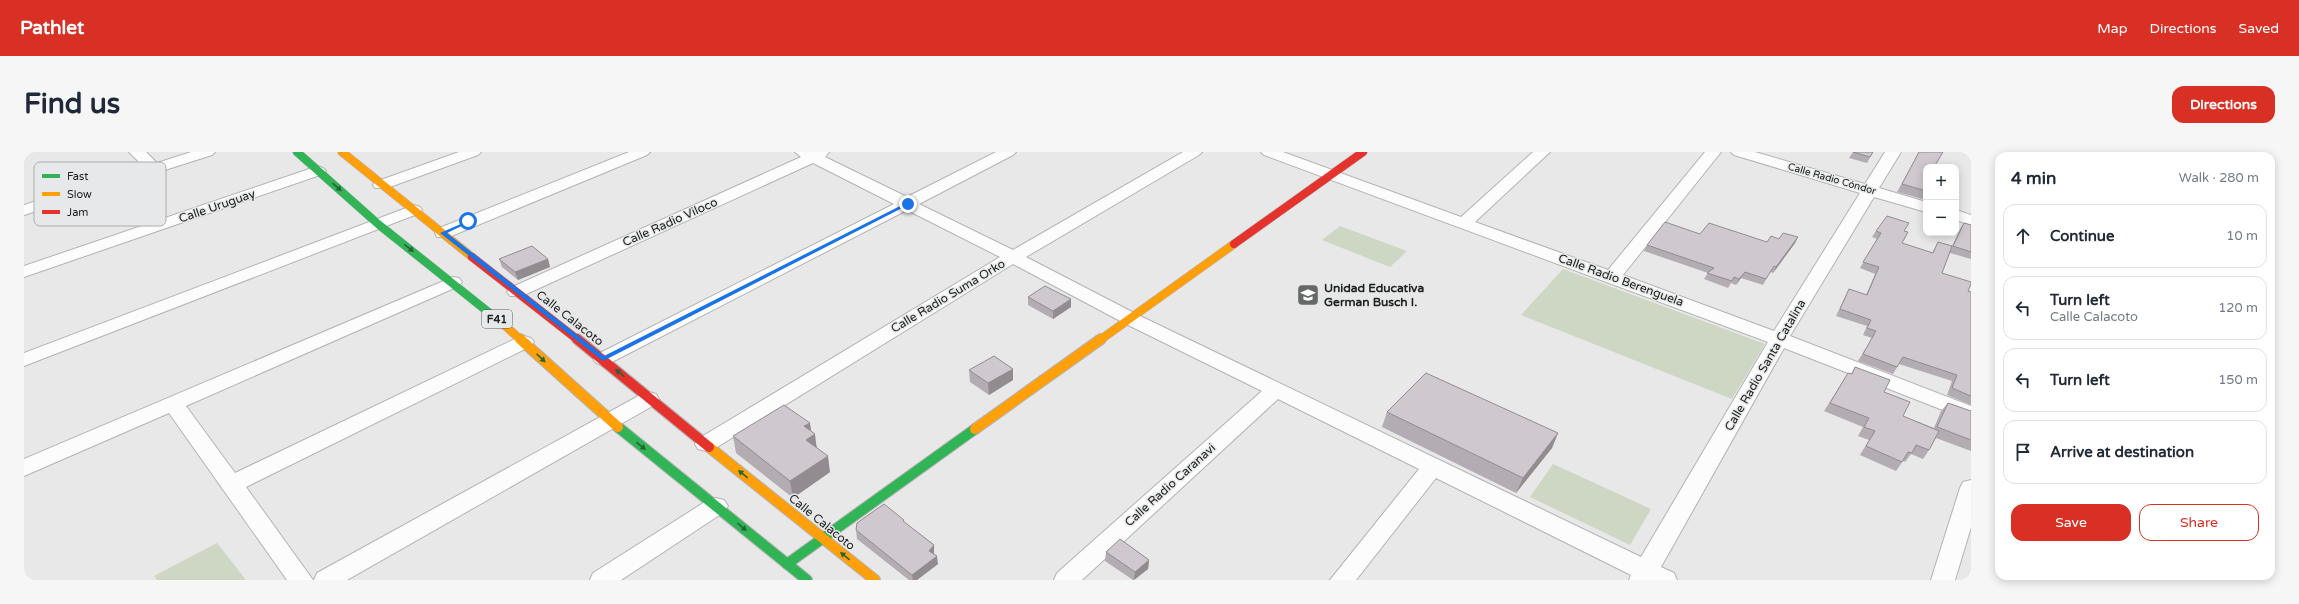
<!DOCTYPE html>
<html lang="en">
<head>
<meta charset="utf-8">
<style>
	:root { --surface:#fff; --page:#f6f6f7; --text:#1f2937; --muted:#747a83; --line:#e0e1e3; --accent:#d93025 }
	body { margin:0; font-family:"Varela Round",sans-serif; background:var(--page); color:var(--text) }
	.controls { position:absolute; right:12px; top:12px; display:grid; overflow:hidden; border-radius:8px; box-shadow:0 2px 10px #0003 }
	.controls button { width:36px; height:36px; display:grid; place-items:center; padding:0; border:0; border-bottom:1px solid var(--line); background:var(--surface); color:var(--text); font:20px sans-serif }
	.stop { position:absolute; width:12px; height:12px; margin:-9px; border:3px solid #1a73e8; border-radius:50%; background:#fff }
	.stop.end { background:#1a73e8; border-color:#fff; box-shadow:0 1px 4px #0008 }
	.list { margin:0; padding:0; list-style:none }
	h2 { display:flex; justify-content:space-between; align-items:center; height:52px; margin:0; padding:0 16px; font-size:17px }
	h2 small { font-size:13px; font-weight:400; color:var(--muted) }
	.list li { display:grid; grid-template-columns:26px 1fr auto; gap:12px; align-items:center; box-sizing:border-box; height:64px; margin:0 8px 8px; padding:0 8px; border:1px solid var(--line); border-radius:12px }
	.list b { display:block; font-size:15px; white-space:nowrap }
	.list p { margin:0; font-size:13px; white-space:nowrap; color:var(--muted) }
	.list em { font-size:13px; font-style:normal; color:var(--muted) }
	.actions { display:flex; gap:8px; padding:12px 16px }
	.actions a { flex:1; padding:9px 0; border:1px solid var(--accent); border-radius:12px; text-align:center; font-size:14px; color:var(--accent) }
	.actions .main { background:var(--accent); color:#fff }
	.icon { flex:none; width:22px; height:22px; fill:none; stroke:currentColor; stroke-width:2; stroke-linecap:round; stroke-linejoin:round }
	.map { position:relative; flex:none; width:1947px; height:428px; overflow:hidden; border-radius:12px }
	header { display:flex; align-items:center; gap:24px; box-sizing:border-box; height:56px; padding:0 20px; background:var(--accent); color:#fff }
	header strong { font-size:19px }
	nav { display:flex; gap:22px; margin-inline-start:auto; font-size:14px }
	.intro { display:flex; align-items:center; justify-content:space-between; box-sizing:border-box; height:96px; padding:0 24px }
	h1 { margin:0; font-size:28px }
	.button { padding:10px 18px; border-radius:12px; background:var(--accent); color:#fff; font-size:14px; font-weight:700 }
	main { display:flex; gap:24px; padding:0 24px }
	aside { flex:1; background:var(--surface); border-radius:12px; box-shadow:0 2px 10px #0003 }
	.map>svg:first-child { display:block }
	.green { fill:#ced6c4 }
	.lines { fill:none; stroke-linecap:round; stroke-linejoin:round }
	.street-casing { stroke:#b3b3b3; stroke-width:2 }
	.fast-far1-casing { stroke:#b3b3b3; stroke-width:9 }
	.fast-casing { stroke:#b3b3b3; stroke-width:12 }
	.slow-far1-casing { stroke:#b3b3b3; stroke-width:9 }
	.slow-casing { stroke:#b3b3b3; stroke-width:12 }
	.jam-far1-casing { stroke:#b3b3b3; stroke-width:9 }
	.jam-casing { stroke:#b3b3b3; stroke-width:12 }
	.street { fill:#fcfcfc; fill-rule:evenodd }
	.fast-far1 { stroke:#30b455; stroke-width:8 }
	.fast { stroke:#30b455; stroke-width:10 }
	.slow-far1 { stroke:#ff9f0a; stroke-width:8 }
	.slow { stroke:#ff9f0a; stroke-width:10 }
	.jam-far1 { stroke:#e5322d; stroke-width:8 }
	.jam { stroke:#e5322d; stroke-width:10 }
	.wall { fill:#b3acb2 }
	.shaded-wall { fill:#928c91 }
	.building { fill:#d0c8cf; stroke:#928c91 }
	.oneway { fill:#276338 }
	.route { fill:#1a73e8 }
	.labels { text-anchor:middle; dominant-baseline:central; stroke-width:3; stroke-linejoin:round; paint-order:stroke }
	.far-street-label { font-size:10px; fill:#202121; stroke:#e7e8e9 }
	.shield { fill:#e7e8e9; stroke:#5c5d5d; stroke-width:1 }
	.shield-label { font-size:11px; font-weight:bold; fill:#202121 }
	.street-label { font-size:12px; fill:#202121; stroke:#e7e8e9 }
	.poi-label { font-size:12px; font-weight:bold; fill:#202121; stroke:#e7e8e9; text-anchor:start }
	.key { fill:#e7e8e9; stroke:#abacad; stroke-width:1 }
	.key-label { font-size:11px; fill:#202121 }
</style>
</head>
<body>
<header>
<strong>Pathlet</strong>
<nav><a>Map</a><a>Directions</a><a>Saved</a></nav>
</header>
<div class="intro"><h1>Find us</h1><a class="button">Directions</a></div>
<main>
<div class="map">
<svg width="1947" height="428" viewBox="0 0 1947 428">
	<rect width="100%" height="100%" fill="#e8e8e8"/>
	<!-- green -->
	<g class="green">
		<polygon points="1316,74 1383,99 1366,115 1298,88"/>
		<polygon points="1539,117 1741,192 1708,247 1497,163"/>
		<polygon points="1529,312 1627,357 1606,393 1506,345"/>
		<polygon points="193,391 222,428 133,428 130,424"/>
	</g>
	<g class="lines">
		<!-- street casing -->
		<g class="street-casing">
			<g id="street">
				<polygon points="105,0 122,0 133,11 167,0 191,0 188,3 0,63 0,53 120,15"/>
				<polygon points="435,0 457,0 454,3 363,36 351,36 349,33 351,30"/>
				<polygon points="605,0 626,0 623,3 425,85 413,85 411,81 413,77"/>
				<polygon points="771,0 805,0 801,5 883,45 972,0 992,0 989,3 895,52 989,98 1159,0 1178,0 1175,3 1002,105 1114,163 1617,405 1744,190 1240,3 1237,0 1259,0 1437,65 1509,0 1526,0 1451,70 1584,118 1681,0 1697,0 1599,123 1750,179 1836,41 1710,3 1707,0 1731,0 1841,32 1861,0 1877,0 1855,36 1902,50 1902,60 1850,45 1766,184 1947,254 1947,269 1760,196 1637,415 1650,421 1653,428 1605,428 1607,423 1412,326 1332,428 1306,428 1395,317 1254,247 1058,428 1030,428 1033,421 1238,239 1100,171 989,112 690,297 682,299 674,297 671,292 674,287 976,105 883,58 586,211 579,213 572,211 569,207 572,203 870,52 789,11 498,144 486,144 483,140 486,136 777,5"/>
				<polygon points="294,14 299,16 302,19 299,22 0,125 0,114"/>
				<polygon points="390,53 396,55 398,58 396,61 0,214 0,201"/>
				<polygon points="1932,58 1947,63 1947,73 1932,68"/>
				<polygon points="429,125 435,126 438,130 435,134 162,254 211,321 493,186 500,184 507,186 510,190 507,194 222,335 289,428 263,428 145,261 0,324 0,307"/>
				<polygon points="625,240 632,242 635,247 632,252 323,428 290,428 293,421 618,242"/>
				<polygon points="1947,328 1947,375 1931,428 1907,428 1936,336 1939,330"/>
				<polygon points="692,346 700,348 704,354 700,360 597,428 566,428 569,421 684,348"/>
			</g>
		</g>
		<!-- fast-far1 casing -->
		<g class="fast-far1-casing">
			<polyline id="fast-far1" points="273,0 354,72 478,171"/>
		</g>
		<!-- fast casing -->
		<g class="fast-casing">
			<g id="fast">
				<polyline points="594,275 783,428"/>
				<polyline points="763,412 951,277"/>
			</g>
		</g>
		<!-- slow-far1 casing -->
		<g class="slow-far1-casing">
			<g id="slow-far1">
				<polyline points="318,0 448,105"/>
				<polyline points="478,171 497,188"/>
				<polyline points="1076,188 1210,92"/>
			</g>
		</g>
		<!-- slow casing -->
		<g class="slow-casing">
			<g id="slow">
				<polyline points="496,187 594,275"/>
				<polyline points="951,277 1077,187"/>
				<polyline points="685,295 851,428"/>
			</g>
		</g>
		<!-- jam-far1 casing -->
		<g class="jam-far1-casing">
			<g id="jam-far1">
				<polyline points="1210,92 1339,0"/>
				<polyline points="448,105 554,188"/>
			</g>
		</g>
		<!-- jam casing -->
		<g class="jam-casing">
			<polyline id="jam" points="553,187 685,295"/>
		</g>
		<!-- street -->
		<use href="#street" class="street"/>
		<!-- fast-far1 -->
		<use href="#fast-far1" class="fast-far1"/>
		<!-- fast -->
		<use href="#fast" class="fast"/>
		<!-- slow-far1 -->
		<use href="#slow-far1" class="slow-far1"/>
		<!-- slow -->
		<use href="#slow" class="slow"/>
		<!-- jam-far1 -->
		<use href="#jam-far1" class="jam-far1"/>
		<!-- jam -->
		<use href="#jam" class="jam"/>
	</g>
	<!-- wall -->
	<g class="wall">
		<polygon points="1829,0 1849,0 1843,11 1825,6"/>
		<polygon points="1895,0 1919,0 1902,15 1902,48 1873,40"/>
		<polygon points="1940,71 1947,73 1947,107 1926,101 1918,121 1944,139 1947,177 1947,253 1923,243 1928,229 1875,212 1869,222 1834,209 1848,186 1839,183 1843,174 1812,164 1822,143 1825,137 1842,143 1851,122 1836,116 1853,87 1848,85 1852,79 1880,79 1878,91 1908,101 1914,90 1928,94 1936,77"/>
		<polygon points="1676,82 1743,90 1755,87 1774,85 1771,91 1749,121 1746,120 1739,133 1717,126 1712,133 1707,131 1704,136 1680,127 1684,121 1620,99 1623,93"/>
		<polygon points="475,107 524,107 526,115 494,128 478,115"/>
		<polygon points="1004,145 1047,155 1029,167 1004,153"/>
		<polygon points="1831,215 1860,240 1879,264 1910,276 1917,259 1924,251 1947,259 1947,299 1912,286 1905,298 1899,307 1887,302 1881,310 1879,309 1872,319 1836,303 1845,288 1834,284 1839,275 1800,259 1824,221 1827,222"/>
		<polygon points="989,217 989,228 965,243 946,230 945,218"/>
		<polygon points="1363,260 1534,281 1528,296 1492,341 1358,275"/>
		<polygon points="787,279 793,295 806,320 769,346 712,301 709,284"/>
		<polygon points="880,370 910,393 910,402 914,412 893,428 885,428 833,387 832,378"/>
		<polygon points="1082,400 1125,408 1124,417 1110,428 1109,428 1081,409"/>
	</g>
	<!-- shaded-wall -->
	<g class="shaded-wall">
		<polygon points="1774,85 1771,91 1749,121 1752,115"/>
		<polygon points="524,107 526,115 494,128 491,120"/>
		<polygon points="1721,120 1717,126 1712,133 1715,127"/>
		<polygon points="1047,147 1047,155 1029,167 1029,159"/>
		<polygon points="989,217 989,228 965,243 964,231"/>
		<polygon points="786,271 788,284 791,282 793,299 785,304 780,274"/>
		<polygon points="1534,281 1528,296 1492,341 1499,326"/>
		<polygon points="804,304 806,320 769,346 766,329"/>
		<polygon points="910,393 910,402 905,399"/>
		<polygon points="913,404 914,412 893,428 889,428 888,423"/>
		<polygon points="1125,408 1124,417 1110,428 1111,420"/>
	</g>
	<!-- building -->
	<g class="building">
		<polygon points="1829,0 1849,0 1846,5"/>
		<polygon points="1895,0 1919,0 1910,15 1902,15 1902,39 1878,32"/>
		<polygon points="1863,64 1885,71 1880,79 1884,80 1878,91 1909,101 1914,90 1928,94 1918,121 1947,130 1947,132 1944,139 1947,140 1947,244 1928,236 1933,223 1879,205 1873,215 1839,202 1852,179 1843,176 1847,168 1816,157 1825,137 1843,143 1855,115 1839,110 1857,81 1852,79"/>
		<polygon points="1641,70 1676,82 1685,71 1743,90 1747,84 1755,87 1759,81 1774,85 1752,115 1750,114 1742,127 1721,120 1715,127 1710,125 1708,129 1683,121 1690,116 1623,93"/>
		<polygon points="1940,71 1947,73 1947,100 1929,94"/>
		<polygon points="508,94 524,107 491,120 475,107"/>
		<polygon points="1021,134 1047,147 1029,159 1004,145"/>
		<polygon points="970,204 989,217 964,231 945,218"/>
		<polygon points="1831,215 1866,228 1860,240 1886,250 1879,264 1915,279 1905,298 1892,293 1888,301 1884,300 1878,310 1842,294 1851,279 1840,275 1845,266 1806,251 1824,221 1828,222"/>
		<polygon points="1402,221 1534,281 1499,326 1363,260"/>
		<polygon points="1924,251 1947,259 1947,288 1913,275"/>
		<polygon points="760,253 786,271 780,274 791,282 782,288 804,304 766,329 709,284"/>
		<polygon points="860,352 880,368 879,369 910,393 905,399 913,404 888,423 832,378 833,371"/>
		<polygon points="1096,387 1125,408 1111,420 1082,400"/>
	</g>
	<!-- one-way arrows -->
	<defs><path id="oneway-solid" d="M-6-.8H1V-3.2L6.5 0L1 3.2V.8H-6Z"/></defs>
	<g class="oneway">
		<use href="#oneway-solid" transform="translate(313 35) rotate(41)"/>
		<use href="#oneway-solid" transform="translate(385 96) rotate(38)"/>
		<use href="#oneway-solid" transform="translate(517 206) rotate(43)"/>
		<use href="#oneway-solid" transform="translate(596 221) rotate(-139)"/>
		<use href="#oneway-solid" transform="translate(617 294) rotate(39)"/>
		<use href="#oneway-solid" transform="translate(719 322) rotate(-141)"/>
		<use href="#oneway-solid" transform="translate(718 375) rotate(39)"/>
		<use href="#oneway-solid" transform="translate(821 404) rotate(-141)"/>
	</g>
	<!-- route -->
	<polygon class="route" points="882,51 886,52 579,209 416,81 446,68 446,70 423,81 580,204"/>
	<!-- icons -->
	<defs>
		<g id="school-square" transform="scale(1.15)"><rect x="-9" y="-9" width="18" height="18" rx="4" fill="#666767" stroke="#e7e8e9"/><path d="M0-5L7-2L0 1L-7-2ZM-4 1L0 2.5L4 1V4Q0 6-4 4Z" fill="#fff"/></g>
	</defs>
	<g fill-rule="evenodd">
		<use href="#school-square" x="1284" y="143"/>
	</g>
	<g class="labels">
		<!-- far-street labels -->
		<g class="far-street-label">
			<text transform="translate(1808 27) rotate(16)">Calle Radio Cóndor</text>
		</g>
		<!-- shield labels -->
		<rect class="shield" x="458" y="158" width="30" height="18" rx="3"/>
		<g class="shield-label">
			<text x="473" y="167">F41</text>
		</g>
		<!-- street labels -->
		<g class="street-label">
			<text transform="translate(193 54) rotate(-19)">Calle Uruguay</text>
			<text transform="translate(646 70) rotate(-24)">Calle Radio Viloco</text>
			<text transform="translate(1597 128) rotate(20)">Calle Radio Berenguela</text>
			<text transform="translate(924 144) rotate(-31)">Calle Radio Suma Orko</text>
			<text transform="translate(546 166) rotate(38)">Calle Calacoto</text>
			<text transform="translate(1741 213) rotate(-60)">Calle Radio Santa Catalina</text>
			<text transform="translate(1146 333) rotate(-42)">Calle Radio Caranavi</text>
			<text transform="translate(798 370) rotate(39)">Calle Calacoto</text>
		</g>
		<!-- poi labels -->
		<g class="poi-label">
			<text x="1300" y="136">Unidad Educativa<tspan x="1300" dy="14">German Busch I.</tspan></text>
		</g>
	</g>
	<!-- legend -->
	<rect x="10" y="10" width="132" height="64" rx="6" class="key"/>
	<rect x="18" y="22" width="18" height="4" fill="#30b455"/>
	<rect x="18" y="40" width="18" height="4" fill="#ff9f0a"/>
	<rect x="18" y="58" width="18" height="4" fill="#e5322d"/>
	<g class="key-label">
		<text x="43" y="28">Fast</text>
		<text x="43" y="46">Slow</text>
		<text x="43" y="64">Jam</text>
	</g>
</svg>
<div class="controls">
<button>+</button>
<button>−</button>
</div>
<div class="stop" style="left:444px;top:69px"></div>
<div class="stop end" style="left:884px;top:52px"></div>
</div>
<aside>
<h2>4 min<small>Walk · 280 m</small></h2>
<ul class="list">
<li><svg class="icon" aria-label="ahead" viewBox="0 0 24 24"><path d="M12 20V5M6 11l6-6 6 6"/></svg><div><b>Continue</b></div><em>10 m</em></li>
<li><svg class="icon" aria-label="left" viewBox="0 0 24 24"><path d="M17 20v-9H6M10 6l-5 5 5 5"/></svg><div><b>Turn left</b><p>Calle Calacoto</p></div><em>120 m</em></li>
<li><svg class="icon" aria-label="left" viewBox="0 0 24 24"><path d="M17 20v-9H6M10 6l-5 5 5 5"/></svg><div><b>Turn left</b></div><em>150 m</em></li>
<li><svg class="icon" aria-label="arrive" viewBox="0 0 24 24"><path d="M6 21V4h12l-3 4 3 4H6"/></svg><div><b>Arrive at destination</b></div></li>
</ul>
<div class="actions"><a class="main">Save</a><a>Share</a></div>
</aside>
</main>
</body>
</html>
